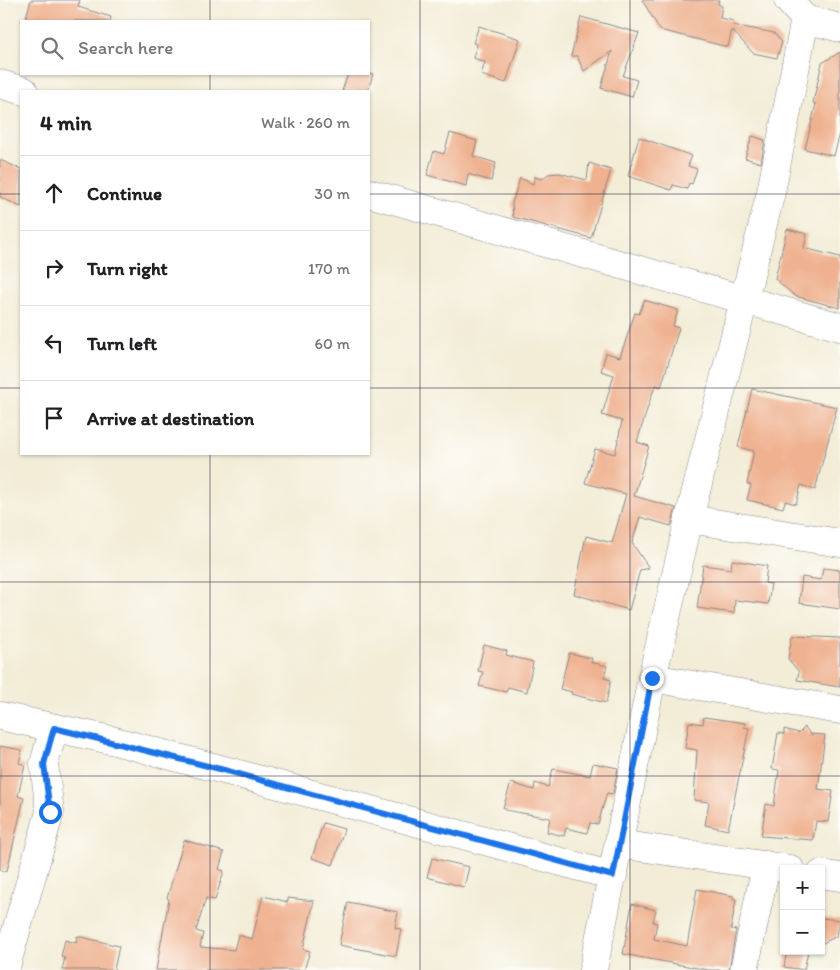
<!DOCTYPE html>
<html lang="en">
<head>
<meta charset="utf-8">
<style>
	:root { --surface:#fff; --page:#f2f2f2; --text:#202124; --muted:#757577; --line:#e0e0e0 }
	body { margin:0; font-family:Itim,sans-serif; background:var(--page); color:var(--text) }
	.controls { position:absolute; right:15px; bottom:15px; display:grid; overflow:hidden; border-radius:0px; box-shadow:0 1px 4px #0004 }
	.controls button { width:45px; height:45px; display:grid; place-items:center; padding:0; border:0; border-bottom:1px solid var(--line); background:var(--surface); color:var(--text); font:25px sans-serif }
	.stop { position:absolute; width:15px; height:15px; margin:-11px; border:4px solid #1a73e8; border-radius:50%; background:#fff }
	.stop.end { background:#1a73e8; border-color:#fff; box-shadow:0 1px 5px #0008 }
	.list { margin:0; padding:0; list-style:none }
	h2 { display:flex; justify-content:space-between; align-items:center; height:65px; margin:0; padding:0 20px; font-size:21px }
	h2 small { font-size:16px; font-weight:400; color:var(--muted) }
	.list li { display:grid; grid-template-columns:32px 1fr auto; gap:15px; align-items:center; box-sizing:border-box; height:75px; padding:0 20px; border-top:1px solid var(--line) }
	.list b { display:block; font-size:19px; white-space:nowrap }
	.list em { font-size:16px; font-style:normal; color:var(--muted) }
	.icon { flex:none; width:28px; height:28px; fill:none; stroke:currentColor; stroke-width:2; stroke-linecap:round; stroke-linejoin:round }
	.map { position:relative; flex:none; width:840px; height:970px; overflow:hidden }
	.search { position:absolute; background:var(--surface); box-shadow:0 1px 4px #0004; left:20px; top:20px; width:350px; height:55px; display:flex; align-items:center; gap:12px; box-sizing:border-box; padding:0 18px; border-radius:0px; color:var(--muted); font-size:19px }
	.panel { position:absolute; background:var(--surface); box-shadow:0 1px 4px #0004; left:20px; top:90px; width:350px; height:365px; border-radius:0px }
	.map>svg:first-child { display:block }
	.building { fill:#efb18f }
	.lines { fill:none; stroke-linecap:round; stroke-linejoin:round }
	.minor-casing { stroke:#8a8889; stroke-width:29 }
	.minor { stroke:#fff; stroke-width:28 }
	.route { stroke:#1a73e8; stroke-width:6 }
	.grid { fill:none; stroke:#22223b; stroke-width:1; stroke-opacity:0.55 }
</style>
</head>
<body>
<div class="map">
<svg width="840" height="970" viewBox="0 0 840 970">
	<rect width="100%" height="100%" fill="#fdfcf7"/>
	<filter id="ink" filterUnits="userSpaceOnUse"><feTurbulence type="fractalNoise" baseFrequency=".02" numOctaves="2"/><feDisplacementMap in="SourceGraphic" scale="10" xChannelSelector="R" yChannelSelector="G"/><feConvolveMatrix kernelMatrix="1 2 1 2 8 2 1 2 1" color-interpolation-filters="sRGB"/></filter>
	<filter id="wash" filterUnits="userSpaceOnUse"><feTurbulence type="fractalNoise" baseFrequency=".0096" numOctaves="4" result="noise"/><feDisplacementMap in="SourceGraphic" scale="20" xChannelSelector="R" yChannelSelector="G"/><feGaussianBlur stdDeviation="1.12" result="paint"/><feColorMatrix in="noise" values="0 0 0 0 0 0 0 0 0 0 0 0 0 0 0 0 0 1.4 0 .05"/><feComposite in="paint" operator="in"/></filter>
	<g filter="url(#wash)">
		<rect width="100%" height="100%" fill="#f3edd7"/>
		<g id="blocks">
			<!-- building -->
			<g class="building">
				<polygon points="31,0 80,0 78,7 111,17 110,21 25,21"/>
				<polygon points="642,0 719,0 718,4 722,6 720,18 734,21 733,25 774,33 782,42 777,58 753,53 732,30 728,47 660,30"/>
				<polygon points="581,17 639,33 623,76 637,80 632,97 601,88 612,51 584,71 577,56 571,56"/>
				<polygon points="479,26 520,39 506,83 481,75 485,62 473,58 477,44 473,43"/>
				<polygon points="840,52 840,133 834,156 805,149 816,104 813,103 822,63"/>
				<polygon points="348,74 373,74 368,91 342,91"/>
				<polygon points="450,133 477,141 473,156 496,163 491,181 468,174 466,186 427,175 434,151 444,154"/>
				<polygon points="752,136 765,140 761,163 745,158"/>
				<polygon points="639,137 692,156 688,166 697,169 692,184 689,183 687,189 673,185 671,190 628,176"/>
				<polygon points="0,160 21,169 21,207 0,197"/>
				<polygon points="589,163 611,170 591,238 513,217 512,203 520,178 533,184 534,177 542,179 548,174 559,173 587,180"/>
				<polygon points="787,229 807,234 804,248 840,257 840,308 795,296 775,279"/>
				<polygon points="644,300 678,310 673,326 679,328 661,387 656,385 651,397 637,442 649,446 634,496 676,508 671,526 640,517 632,543 649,568 640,570 629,610 574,594 586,536 612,543 626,494 585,483 595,449 615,454 622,421 602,415 614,375 601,371 606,353 620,357 635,313 639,314"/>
				<polygon points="752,389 837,407 815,490 801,485 796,504 785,501 783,508 747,500 751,485 747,484 754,451 738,447"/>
				<polygon points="732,560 767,566 765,583 771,584 768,604 735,600 734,613 697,608 703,565 731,569"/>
				<polygon points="823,568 840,570 840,609 799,603 802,577 821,580"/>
				<polygon points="792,636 840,638 840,687 797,680 799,672 788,659"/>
				<polygon points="484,645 507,651 506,655 533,662 527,692 508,687 506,692 479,686 483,672 478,671"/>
				<polygon points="569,653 592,658 591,662 607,666 604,678 611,680 606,703 571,694 572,692 560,689"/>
				<polygon points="704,717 745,723 744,727 749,728 728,830 705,825 709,802 694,800 697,750 685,748 689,722 703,724"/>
				<polygon points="805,727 810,734 825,735 818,789 833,791 828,822 816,821 813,840 761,836 766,804 774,806 779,770 772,769 778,733 784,734 784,729 799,733"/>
				<polygon points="0,746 22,750 19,763 25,765 18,796 24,798 7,871 0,870"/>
				<polygon points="593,763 618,768 613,794 607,793 598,824 590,823 587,833 566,828 564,836 547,832 550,818 505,810 506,808 503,808 511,783 534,790 535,783 548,787 553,769 590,776"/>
				<polygon points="323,823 344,829 333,865 312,858"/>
				<polygon points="184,840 224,852 219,869 224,871 215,900 206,898 196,931 203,933 200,947 234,950 238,935 252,939 263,896 288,902 288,898 314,901 303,949 310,951 304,970 156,970 169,899 167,898"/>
				<polygon points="432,858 469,867 464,887 427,877"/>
				<polygon points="697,889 733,896 733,899 736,899 731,929 736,930 729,970 708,970 623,954 632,904 656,910 653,922 657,923 654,939 687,946"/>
				<polygon points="348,902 398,912 395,928 401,929 396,956 339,945"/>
				<polygon points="821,918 840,920 837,936 821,944"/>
				<polygon points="77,936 119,946 114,970 62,970 65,958 61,957 65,940 76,943"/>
				<polygon points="787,951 808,951 804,970 784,967"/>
			</g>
		</g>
	</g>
	<g filter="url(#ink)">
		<use href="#blocks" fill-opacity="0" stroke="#8a8889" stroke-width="1"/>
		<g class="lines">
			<!-- minor casing -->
			<g class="minor-casing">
				<g id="minor">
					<polyline points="805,19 840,28"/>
					<polyline points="0,84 24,91"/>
					<polyline points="369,193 840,327"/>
					<polyline points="689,519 840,543"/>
					<polyline points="652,678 840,710"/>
					<polyline points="0,716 111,740 224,770 613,876"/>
					<polyline points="619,844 790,869"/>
					<polyline points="821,874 840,877"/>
					<polyline points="5,970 50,812 44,764 54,728"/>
					<polyline points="593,970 652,678 689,519 771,192 805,19 788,0"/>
					<polyline points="744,970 766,865"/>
				</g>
			</g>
			<!-- minor -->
			<use href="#minor" class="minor"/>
		</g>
	</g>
	<g class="lines" filter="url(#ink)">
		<!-- route -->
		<polyline class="route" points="50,812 44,764 54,728 224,770 613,876 652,678"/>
	</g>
	<!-- grid -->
	<path class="grid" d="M210,0V21M420,0V970M630,0V970M210,74V91M0,194H21M369,194H840M0,388H21M369,388H840M210,454V970M0,582H840M0,776H840"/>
</svg>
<div class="controls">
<button>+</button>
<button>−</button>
</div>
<div class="stop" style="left:50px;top:812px"></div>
<div class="stop end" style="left:652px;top:678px"></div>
<div class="search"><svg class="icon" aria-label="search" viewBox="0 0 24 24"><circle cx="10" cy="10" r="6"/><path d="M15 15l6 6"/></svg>Search here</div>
<section class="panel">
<h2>4 min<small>Walk · 260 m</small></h2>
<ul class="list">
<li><svg class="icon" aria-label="ahead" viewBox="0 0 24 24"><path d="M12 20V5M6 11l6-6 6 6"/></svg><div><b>Continue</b></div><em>30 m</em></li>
<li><svg class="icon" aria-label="right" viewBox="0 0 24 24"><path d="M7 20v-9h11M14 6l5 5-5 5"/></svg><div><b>Turn right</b></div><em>170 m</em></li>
<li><svg class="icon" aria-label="left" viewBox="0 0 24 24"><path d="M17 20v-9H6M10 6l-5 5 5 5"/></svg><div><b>Turn left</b></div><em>60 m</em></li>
<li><svg class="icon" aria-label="arrive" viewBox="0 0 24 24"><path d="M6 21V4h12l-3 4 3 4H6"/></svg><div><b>Arrive at destination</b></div></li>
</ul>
</section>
</div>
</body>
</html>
